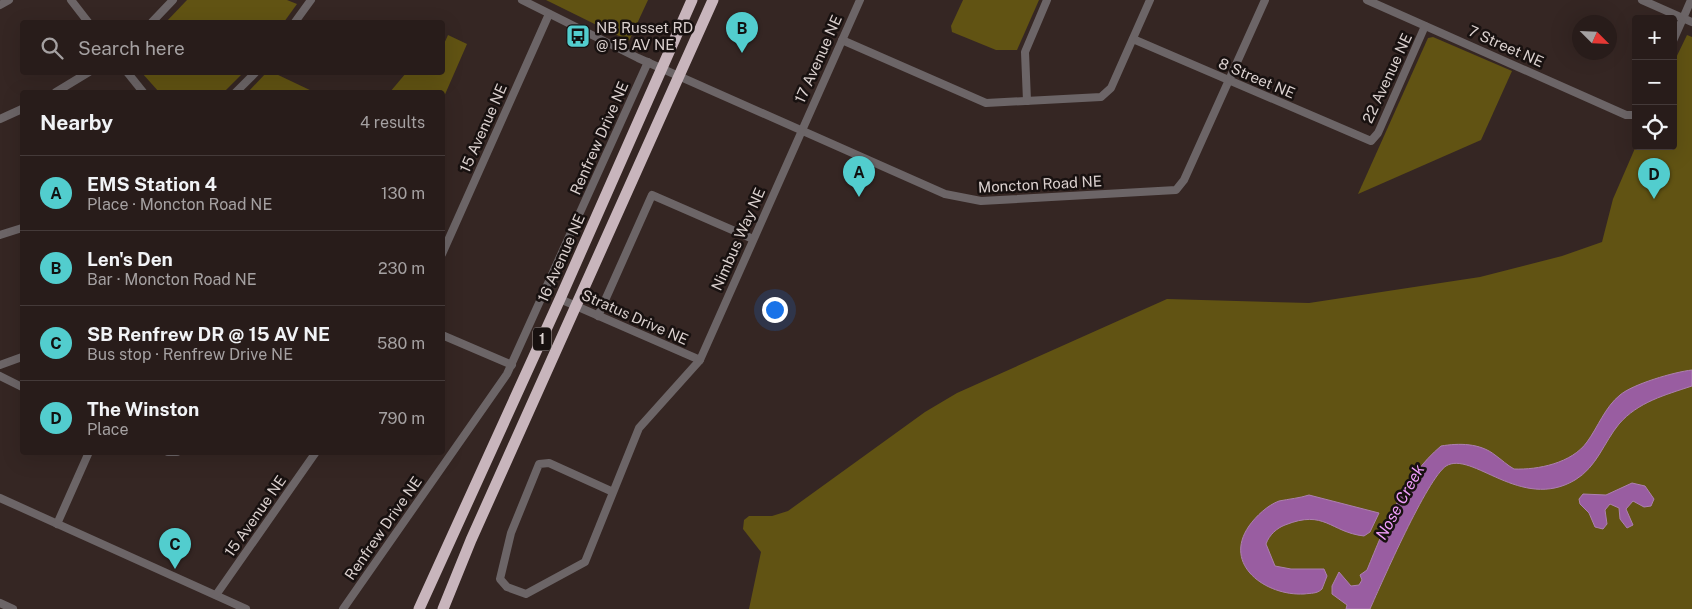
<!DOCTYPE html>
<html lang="en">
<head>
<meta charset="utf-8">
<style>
	:root { --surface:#281c1a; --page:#302523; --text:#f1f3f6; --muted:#a5a1a2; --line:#443a39; --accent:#52cdce }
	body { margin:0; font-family:"Public Sans",sans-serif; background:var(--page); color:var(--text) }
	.controls { position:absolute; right:15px; top:15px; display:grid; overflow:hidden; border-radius:5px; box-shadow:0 5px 20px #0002 }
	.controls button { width:45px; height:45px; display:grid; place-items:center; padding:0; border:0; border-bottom:1px solid var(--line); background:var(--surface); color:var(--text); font:25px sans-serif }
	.compass { position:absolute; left:1572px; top:15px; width:45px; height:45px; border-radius:50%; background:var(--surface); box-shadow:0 5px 20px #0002; rotate:114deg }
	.you { position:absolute; left:774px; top:309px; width:18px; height:18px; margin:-12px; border:4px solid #fff; border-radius:50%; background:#1a73e8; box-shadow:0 0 0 8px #1a73e833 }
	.badge { display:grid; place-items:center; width:32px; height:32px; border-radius:50%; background:var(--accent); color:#111; font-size:16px; font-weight:700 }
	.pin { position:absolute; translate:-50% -41px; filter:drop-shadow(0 1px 2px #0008) }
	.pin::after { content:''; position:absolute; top:26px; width:18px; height:15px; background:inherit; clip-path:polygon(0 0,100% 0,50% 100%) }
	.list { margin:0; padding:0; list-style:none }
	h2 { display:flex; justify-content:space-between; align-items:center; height:65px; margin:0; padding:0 20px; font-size:21px }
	h2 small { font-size:16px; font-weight:400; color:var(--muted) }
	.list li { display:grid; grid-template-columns:32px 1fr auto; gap:15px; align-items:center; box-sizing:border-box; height:75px; padding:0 20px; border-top:1px solid var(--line) }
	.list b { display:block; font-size:19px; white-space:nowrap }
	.list p { margin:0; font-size:16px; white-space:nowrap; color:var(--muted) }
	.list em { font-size:16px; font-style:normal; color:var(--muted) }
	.icon { flex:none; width:28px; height:28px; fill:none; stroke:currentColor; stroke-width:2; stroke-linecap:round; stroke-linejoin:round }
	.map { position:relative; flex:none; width:1692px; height:609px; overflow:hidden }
	.search { position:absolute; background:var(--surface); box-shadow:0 5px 20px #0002; left:20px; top:20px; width:425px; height:55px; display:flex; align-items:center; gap:12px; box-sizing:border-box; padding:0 18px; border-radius:5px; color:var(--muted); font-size:19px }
	.panel { position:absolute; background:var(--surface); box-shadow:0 5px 20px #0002; left:20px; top:90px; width:425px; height:365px; border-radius:5px }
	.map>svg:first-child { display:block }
	.green { fill:#615313 }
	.water { fill:#995da1; stroke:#ac80ae }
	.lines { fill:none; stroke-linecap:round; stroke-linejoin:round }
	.minor { stroke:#6c6567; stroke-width:8 }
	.highway { stroke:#c8b5bc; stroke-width:11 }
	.labels { text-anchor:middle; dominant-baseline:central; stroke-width:5; stroke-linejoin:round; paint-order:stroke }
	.shield { fill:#181110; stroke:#a09795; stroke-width:1 }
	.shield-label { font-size:14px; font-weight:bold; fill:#dad0ce }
	.poi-label { font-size:15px; fill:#dad0ce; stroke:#181110; text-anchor:start }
	.street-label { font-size:15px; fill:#dad0ce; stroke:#181110 }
	.water-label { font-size:16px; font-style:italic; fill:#f09ffb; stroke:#181110 }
</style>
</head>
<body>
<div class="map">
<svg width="1692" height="609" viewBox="0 0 1692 609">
	<rect width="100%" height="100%" fill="#352623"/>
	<!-- green -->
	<g class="green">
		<polygon points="187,0 287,0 297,4 284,22 166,22"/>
		<polygon points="546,0 648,0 629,41"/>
		<polygon points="963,0 1039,0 1017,50 996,50 952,32 951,26"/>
		<polygon points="448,35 467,44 443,99 442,92 390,92 406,73 442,72 443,46"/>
		<polygon points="1687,35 1692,37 1692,609 749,609 761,552 743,529 744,520 749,516 772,516 788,511 925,412 957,393 1167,299 1309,303 1480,277 1562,256 1602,242 1613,199 1636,146 1673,146 1673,64"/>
		<polygon points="1433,37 1512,71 1481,140 1358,194 1428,38"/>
		<polygon points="142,73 243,73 224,92 159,92"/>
		<polygon points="266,73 274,73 314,92 248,92"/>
	</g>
	<!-- water -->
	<g class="water">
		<path d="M1692,370V386C1665,395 1638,402 1619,424C1604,442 1597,467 1575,480C1521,512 1472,450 1446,466C1427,479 1382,582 1370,609H1346L1347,605L1332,594V586L1339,572L1351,586L1359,585L1362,580L1360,575L1367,570C1385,526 1404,477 1441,446C1459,443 1480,443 1495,455C1502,460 1507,465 1514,469C1538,470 1572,463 1587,442C1598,427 1605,407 1620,395C1633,384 1674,372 1692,370Z"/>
		<polygon points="1632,483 1645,486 1654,499 1651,506 1644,507 1633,501 1626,509 1633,525 1627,528 1620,519 1619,508 1610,504 1605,510 1607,524 1603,529 1595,527 1589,513 1580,504 1579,499 1583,494 1606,495"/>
		<path d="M1309,495L1379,513L1370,532L1364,536C1330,532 1325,509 1285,525C1277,528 1269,535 1266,544L1275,566L1291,569H1324L1327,576L1322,589C1317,594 1311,593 1304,594C1266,596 1222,565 1249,526C1256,516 1268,505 1279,501C1289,499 1300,498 1309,495Z"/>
	</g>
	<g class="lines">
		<!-- minor -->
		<g class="minor">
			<polyline points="71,0 88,22"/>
			<polyline points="522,0 638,58 945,194 981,201 1176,190 1184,180 1265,0"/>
			<polyline points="1367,0 1626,115 1636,115"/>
			<polyline points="1642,0 1692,22"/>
			<polyline points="0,5 9,0"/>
			<polyline points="152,22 173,0"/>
			<polyline points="295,22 311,0"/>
			<polyline points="1133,39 1371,141 1378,133 1425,26"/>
			<polyline points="842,40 986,103 1101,97 1111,88 1150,0"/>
			<polyline points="1673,41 1691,0"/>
			<polyline points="127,72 143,92"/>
			<polyline points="56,92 89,72"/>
			<polyline points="236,92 256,72"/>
			<polyline points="1027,101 1025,52 1047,0"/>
			<polyline points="0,119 22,109"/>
			<polyline points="0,235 22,228"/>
			<polyline points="442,254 549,14"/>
			<polyline points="560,299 700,360"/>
			<polyline points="598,316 652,195 753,239"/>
			<polyline points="442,335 512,365"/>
			<polyline points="0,365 22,357"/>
			<polyline points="0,376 22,387"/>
			<polyline points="168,452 177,452"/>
			<polyline points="613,492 549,463 539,464 511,533 500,579 507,587 526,594 585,562 639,428 700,360 860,0"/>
			<polyline points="0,498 246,609"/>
			<polyline points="57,524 89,452"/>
			<polyline points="216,595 316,452"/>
			<polyline points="0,603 13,609"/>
			<polyline points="343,609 507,374 648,62"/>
		</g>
		<!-- highway -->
		<g class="highway">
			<polyline points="419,609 560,299 692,0"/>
			<polyline points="443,609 471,540 713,0"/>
		</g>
	</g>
	<!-- icons -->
	<defs>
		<g id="bus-square" transform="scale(1.25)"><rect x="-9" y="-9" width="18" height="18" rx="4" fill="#52cdce" stroke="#181110"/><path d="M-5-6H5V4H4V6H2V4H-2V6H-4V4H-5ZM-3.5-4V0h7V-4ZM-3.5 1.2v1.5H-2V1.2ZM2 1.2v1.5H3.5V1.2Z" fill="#111"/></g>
	</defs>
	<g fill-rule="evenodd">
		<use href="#bus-square" x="578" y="36"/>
	</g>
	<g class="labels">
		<!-- shield labels -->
		<rect class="shield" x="533" y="327.5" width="18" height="23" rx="4"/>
		<g class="shield-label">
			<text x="542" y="339">1</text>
		</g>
		<!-- poi labels -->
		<g class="poi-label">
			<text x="596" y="27">NB Russet RD<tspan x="596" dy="17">@ 15 AV NE</tspan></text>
		</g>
		<!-- street labels -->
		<g class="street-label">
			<text transform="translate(1506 46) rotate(24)">7 Street NE</text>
			<text transform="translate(818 59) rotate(-66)">17 Avenue NE</text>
			<text transform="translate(1257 78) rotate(23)">8 Street NE</text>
			<text transform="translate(1387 78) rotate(-65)">22 Avenue NE</text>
			<text transform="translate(483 128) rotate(-66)">15 Avenue NE</text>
			<text transform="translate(599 138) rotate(-66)">Renfrew Drive NE</text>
			<text transform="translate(1040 184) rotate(-3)">Moncton Road NE</text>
			<text transform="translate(738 239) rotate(-66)">Nimbus Way NE</text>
			<text transform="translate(561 258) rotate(-66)">16 Avenue NE</text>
			<text transform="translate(635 317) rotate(24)">Stratus Drive NE</text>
			<text transform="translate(255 516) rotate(-55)">15 Avenue NE</text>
			<text transform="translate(383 528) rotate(-55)">Renfrew Drive NE</text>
		</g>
		<!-- water labels -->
		<g class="water-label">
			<text transform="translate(1400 502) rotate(-61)">Nose Creek</text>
		</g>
	</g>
</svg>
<div class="controls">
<button>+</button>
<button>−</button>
<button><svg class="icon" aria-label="locate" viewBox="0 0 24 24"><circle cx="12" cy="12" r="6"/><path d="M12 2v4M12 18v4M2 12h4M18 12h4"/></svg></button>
</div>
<svg class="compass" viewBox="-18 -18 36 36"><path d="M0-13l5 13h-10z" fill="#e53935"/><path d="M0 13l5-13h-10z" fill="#a5a1a2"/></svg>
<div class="you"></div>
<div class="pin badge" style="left:859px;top:197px">A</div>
<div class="pin badge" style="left:742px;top:53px">B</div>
<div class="pin badge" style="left:175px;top:569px">C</div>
<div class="pin badge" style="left:1654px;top:199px">D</div>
<div class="search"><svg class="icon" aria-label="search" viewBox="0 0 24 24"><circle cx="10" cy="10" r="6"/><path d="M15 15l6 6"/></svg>Search here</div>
<section class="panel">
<h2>Nearby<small>4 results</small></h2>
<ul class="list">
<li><span class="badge">A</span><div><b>EMS Station 4</b><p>Place · Moncton Road NE</p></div><em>130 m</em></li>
<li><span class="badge">B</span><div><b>Len's Den</b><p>Bar · Moncton Road NE</p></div><em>230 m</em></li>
<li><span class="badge">C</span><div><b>SB Renfrew DR @ 15 AV NE</b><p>Bus stop · Renfrew Drive NE</p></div><em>580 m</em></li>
<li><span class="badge">D</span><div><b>The Winston</b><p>Place</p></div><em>790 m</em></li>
</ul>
</section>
</div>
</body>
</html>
